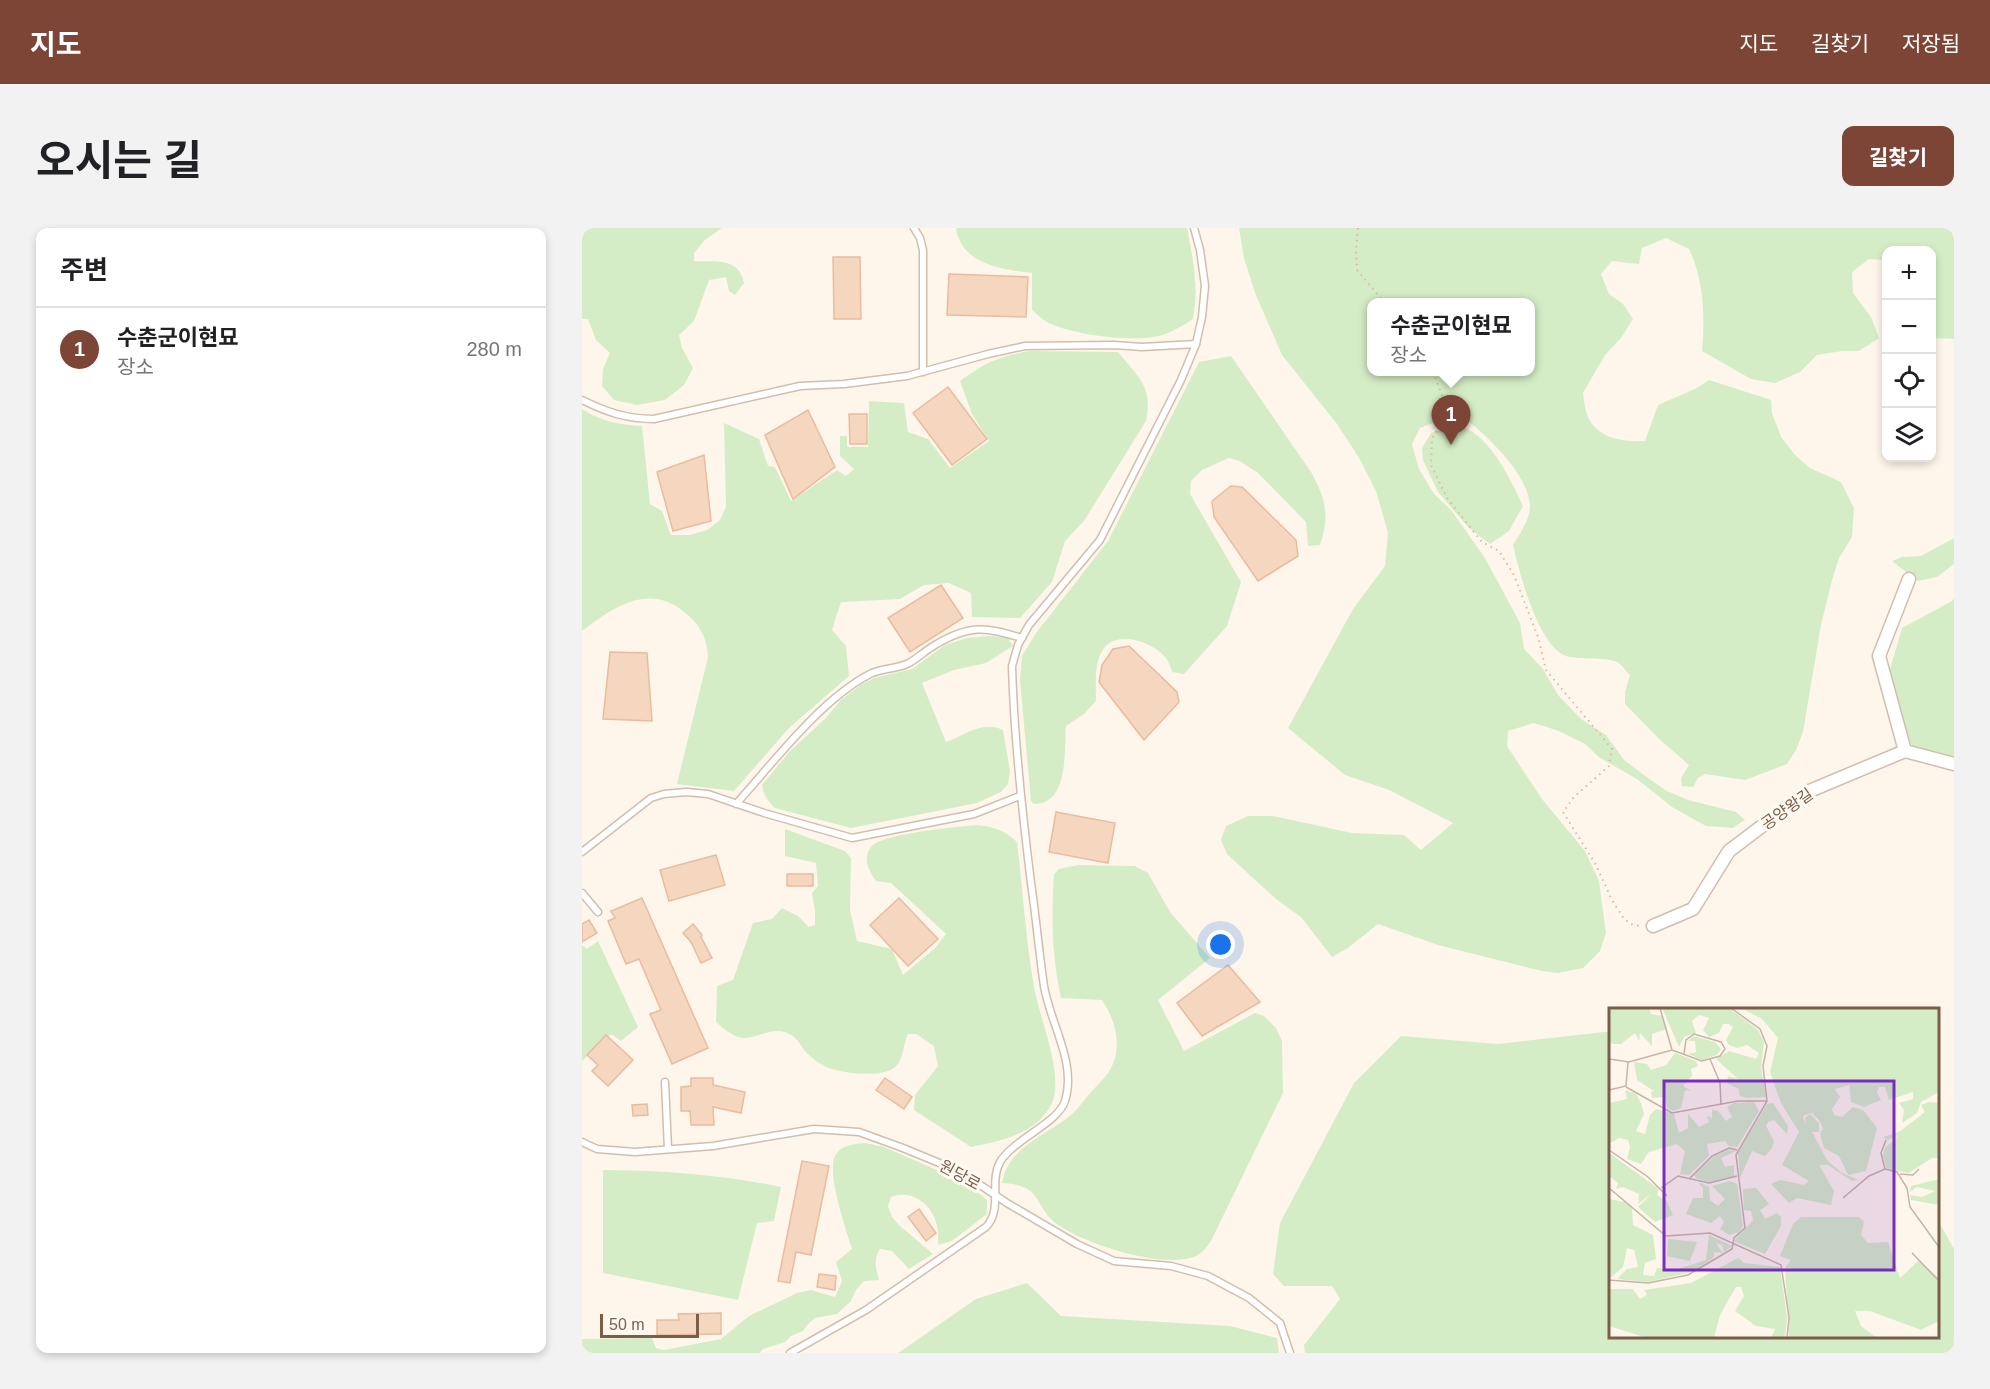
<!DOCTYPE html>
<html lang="ko">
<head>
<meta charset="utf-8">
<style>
	:root { --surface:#fff; --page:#f2f2f2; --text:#202124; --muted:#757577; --line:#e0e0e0; --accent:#7c4535 }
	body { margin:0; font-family:Arial,"Noto Sans KR",sans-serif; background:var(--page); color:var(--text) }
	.controls { position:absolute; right:18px; top:18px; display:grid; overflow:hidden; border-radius:12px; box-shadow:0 3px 9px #0003 }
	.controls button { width:54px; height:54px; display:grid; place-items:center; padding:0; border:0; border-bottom:2px solid var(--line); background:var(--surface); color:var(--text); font:30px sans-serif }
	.scale { position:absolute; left:18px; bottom:15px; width:99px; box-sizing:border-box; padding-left:6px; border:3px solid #7b5d4a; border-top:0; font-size:16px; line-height:21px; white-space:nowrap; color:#7b5d4a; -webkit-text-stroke:4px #fffaf1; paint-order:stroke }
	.you { position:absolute; left:639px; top:717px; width:21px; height:21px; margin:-15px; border:4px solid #fff; border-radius:50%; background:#1a73e8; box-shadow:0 0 0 9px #1a73e833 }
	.badge { display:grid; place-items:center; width:39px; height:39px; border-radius:50%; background:var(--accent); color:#fff; font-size:20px; font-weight:700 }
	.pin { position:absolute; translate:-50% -50px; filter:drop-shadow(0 2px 3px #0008) }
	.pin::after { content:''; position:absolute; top:32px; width:21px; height:18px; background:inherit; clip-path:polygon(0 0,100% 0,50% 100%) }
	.popup { position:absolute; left:785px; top:70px; width:168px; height:78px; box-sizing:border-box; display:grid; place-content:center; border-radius:12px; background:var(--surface); filter:drop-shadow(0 2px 4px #0005); font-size:20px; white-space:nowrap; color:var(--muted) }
	.popup b { font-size:22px; color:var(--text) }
	.popup::after { content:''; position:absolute; left:50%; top:100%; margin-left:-12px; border:12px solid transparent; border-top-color:var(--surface) }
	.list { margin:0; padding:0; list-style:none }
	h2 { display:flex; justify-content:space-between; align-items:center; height:78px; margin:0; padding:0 24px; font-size:26px }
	h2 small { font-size:20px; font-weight:400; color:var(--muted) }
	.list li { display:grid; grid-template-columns:39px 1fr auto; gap:18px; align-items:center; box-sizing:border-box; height:84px; padding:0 24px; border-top:2px solid var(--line) }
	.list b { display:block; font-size:22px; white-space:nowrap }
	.list p { margin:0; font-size:20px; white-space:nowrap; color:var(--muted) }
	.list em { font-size:20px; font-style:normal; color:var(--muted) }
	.icon { flex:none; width:33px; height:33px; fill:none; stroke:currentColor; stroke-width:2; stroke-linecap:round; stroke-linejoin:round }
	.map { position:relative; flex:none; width:1372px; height:1125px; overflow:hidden; border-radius:12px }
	header { display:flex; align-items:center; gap:36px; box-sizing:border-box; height:84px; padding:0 30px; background:var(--accent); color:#fff }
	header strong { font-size:28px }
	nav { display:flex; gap:33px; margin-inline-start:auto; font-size:21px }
	.intro { display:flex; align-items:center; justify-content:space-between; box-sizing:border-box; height:144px; padding:0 36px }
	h1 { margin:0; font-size:42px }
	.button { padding:15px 27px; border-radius:12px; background:var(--accent); color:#fff; font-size:21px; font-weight:700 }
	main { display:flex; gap:36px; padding:0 36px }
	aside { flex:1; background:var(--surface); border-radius:12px; box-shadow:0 3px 9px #0003 }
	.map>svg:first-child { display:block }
	.green { fill:#d5edc6; fill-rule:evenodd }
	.building { fill:#f5d6bf; stroke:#e9bc9f; stroke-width:1.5 }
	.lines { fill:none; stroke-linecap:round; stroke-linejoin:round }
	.service-casing { stroke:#d2beae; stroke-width:9 }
	.minor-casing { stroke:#d2beae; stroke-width:15 }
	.path { stroke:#dbb9a2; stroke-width:2; stroke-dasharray:1.5 4.5; stroke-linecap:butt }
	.service { stroke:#fff; stroke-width:6 }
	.minor { stroke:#fff; stroke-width:12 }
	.labels { text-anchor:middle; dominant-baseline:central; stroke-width:6; stroke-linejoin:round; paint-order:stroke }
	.street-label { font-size:16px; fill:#7b5d4a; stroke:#fffaf1 }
	.inset-road { fill:none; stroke:#c6b4a5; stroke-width:1.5 }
	.view { fill:#7b2cbf; fill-opacity:0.15; stroke:#7b2cbf; stroke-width:3 }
	.inset-edge { fill:none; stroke:#7b5d4a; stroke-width:3 }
</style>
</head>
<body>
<header>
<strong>지도</strong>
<nav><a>지도</a><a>길찾기</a><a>저장됨</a></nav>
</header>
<div class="intro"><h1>오시는 길</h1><a class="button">길찾기</a></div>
<main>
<aside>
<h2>주변<small></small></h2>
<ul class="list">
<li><span class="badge">1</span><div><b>수춘군이현묘</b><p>장소</p></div><em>280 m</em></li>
</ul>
</aside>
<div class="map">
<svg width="1372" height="1125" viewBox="0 0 1372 1125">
	<rect width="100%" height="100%" fill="#fef6ea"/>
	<!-- green -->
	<g class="green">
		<path d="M0,0H140L123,12L112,25V33C133,34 157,29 162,55L153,67L147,63L144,49L127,52L112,93L97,107L100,120L111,140L102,157L83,172L55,177L32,172L20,158L21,141L28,125L14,112L6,91H0Z"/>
		<path d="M374,0H605C611,30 617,61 611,91C600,98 589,105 577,108C552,115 487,106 465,94C460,91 455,86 450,82V45C420,42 379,36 374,0Z"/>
		<path d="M657,0H1372V111L1350,110V22H1304V32L1287,31L1270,44L1271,65L1289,89L1297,110L1277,123H1260L1235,127L1218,144L1193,155L1169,151L1120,123C1123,89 1122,52 1107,21L1084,10L1060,20L1057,36L1030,33L1019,46L1027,66L1041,76L1051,91L1039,110L1023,127L1001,165C1002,172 1003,182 1006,189C1016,211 1042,214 1063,213L1076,177L1113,161L1127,152L1189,172L1190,185L1199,209L1214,228L1228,240L1259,254L1272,280L1270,309L1257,330L1250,352L1239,397L1221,504L1214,522L1205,536L1163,552L1123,546L1116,550L1111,559L1100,558L1099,550L1107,537L1076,510L1043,476V464L1048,447C1044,443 1039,436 1035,434C1027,429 996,432 984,428C956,418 937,343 931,317C938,306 948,291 948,278C946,246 907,210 884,191L859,192L838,200L830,216L837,241L852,266L869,282L903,330L938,395L942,421L961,441L976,467L999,491L1024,507L1042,532L1066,550L1085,563L1106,572L1154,584L1163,592L1151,600L1124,598L1090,579L1055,551L1018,530L1003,516L977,503L952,495L926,503L925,518L960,571L1003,623L1017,653L1024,705L1018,723L1001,740L976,745L960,743L856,717L796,696L766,720L750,729L719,689L695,672L645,626L639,612L644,598L666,588H691L770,605L822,607L839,622L871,595L807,562L763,547L706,500L771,381L803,338L806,305L794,263L776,228L755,196L700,127L673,65L662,30ZM790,74H948V144H790Z"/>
		<path d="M447,123L536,124C557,150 571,158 564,193L502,293L483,313L470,354L438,390L390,389L389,365L367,355L342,357L318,371L259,374L250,402L264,418L267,448L207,500L152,563L95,556L126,429C125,412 120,400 107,388C70,353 34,377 0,403V181C19,193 38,197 60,198L68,276L80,283L89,307H108L125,302L138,292L144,279L142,195L177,211L186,238L193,239L209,273L255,242L264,248L272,241L258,228V208H265V219H286L287,173L322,175L326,204L346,211L368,240L407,213L390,186L378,153C404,134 416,129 447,123Z"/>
		<path d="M649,128L729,244C744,271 748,288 738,317L726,318L724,294L676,245L658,233L647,230L620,242L609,253L608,266L659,354L645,398L602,446L590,444C588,436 585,430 578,424C567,414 540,405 526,416C511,429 514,455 514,473L502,486L484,498C482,524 487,576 452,576L449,573L438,452L440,428L454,405L526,313L617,134Z"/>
		<path d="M870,198C876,199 884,200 889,203C912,217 930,254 941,278L927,303L908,316L886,299L856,264L841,232L840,220L849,205Z"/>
		<polygon points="1372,310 1372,336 1355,349 1336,353 1310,333 1320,329 1339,328"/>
		<polygon points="1372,370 1372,536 1331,521 1306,448 1320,400 1370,373"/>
		<path d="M407,408L426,410L431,418L404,435L372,442L340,455L364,514C383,507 400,492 421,502L428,543L426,556L419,564L395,575L269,600L193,580C186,573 181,567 180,557L208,523L244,490L259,472L279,457L292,450L330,441L363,417L385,410Z"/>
		<path d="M395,597C412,599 422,602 435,614C441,664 444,715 453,764C459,793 482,848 470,875C455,906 419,913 389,919L332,882L333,867L356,838L352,818L334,806H326C321,816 322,831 313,839C300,851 256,845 242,838C237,835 231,831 227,827C218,820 218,810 205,805C191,798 174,811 161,810C151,809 141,800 134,794L135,758L151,752L171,695L190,691L200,680L216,688L227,699L233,697V683L230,665L236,658L234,635L203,628V601L263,623L269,630L268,682L275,713L310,721L321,747L353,720L364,706L309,655L294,653C287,643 280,630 289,619C301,605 374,599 395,597Z"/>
		<path d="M496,637L553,638L566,645L588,684L628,730L576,772L602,823L673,785L682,788L694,800L700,813L701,865L629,1013C623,1021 619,1028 608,1030C575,1039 504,1016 476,997C450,978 463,957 420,955C426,918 466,907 490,886C498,879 504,869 511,862C516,856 522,851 526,845C542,821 534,793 520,772L479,770C470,730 469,687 472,646L477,641Z"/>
		<polygon points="16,713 56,799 39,813 29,806 0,833 0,717 5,721"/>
		<polygon points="1022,804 1028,804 1028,1108 1356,1108 1356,992 1372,1021 1372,1125 723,1125 722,1117 758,1071 750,1058 702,1058 691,1046 698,995 772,855 819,808 916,816"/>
		<path d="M284,915L302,919L383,954L405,972V986L370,1013L356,1017C356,1011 357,1004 355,998C351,976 329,961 309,969L306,978L310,989L317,997L351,1026L327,1041L310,1023L298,1021C291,1032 294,1040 297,1052L282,1053L274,1062L269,1073L255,1086L233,1090L225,1097L221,1103L209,1108L203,1114L181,1121L178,1125H0V1111L70,1110L74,1120L82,1122L139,1111L167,1088L215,1065L229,1062L253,1069L260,1053L254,1034L270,1021C264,1001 243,943 254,926C261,916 273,916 284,915Z"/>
		<path d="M21,942C80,942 141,947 199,959L192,993L175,995L156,1072L21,1045Z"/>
		<polygon points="445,1055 479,1088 648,1098 695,1110 697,1125 316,1125 394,1071"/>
	</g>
	<!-- building -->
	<g class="building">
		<polygon points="251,29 278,29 279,91 252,91"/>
		<polygon points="367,46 446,49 444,89 365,87"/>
		<polygon points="366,159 405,211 370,237 331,185"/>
		<polygon points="226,182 253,239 211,271 183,207"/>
		<polygon points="267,186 285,186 285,216 268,216"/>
		<polygon points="122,227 129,293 91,303 75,244"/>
		<polygon points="649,258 660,259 714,312 716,328 676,353 632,289 630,273"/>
		<polygon points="359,357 381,390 328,424 306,390"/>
		<polygon points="547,418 595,464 597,474 562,512 517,454 520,437 531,421"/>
		<polygon points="28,424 65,425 70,493 21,491"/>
		<polygon points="474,584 533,595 526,635 467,624"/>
		<polygon points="134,627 143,657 87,673 78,642"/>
		<rect x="205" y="646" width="26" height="12"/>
		<polygon points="60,670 126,820 90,836 68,786 79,782 57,731 44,736 26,693 33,690 29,683"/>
		<polygon points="317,670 356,711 326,738 288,697"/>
		<polygon points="7,692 15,705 0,714 0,696"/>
		<polygon points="111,696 120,707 119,709 130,730 119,735 109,714 101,705"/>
		<polygon points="646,737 678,774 620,808 595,775"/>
		<polygon points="24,807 51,832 26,858 10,843 16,837 5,827"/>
		<polygon points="109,850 131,850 131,857 163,864 159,885 131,879 132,897 109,897 108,883 99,883 99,859 109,858"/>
		<polygon points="303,850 330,869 322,881 294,862"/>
		<polygon points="65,876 66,887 51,888 50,877"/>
		<polygon points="220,933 247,938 229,1027 214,1024 208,1055 196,1053"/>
		<polygon points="337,981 354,1005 344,1013 326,989"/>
		<polygon points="237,1046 254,1048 253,1062 235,1059"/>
		<polygon points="139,1085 139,1106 75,1107 75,1092 97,1092 96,1086"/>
	</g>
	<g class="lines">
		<!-- service casing -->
		<g class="service-casing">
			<g id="service">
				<polyline points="332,0 338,10 341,22 341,144"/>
				<path d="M0,172C24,184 45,191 72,191L218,158L262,156L325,148L406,126L443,118L532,117L560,119L614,116"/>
				<path d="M154,576C192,534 238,472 288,446C300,440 316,441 327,435C336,430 344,422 353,417C388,396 403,399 440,410"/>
				<polyline points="0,624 69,570 82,566 104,564 126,566 182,585 270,610 392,586 438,568"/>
				<polyline points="0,665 16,684"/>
				<polyline points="83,854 86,921"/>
				<polyline points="0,914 15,921 53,924 131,918 232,901 277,904 321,920 379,944 425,975 495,1016 532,1033 589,1038 626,1048 667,1070 698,1095 708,1125"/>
				<path d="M208,1125L284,1082L404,999C421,981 407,954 418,934C432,911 476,895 483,873C495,835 468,795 462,758C457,724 454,689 449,655C440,583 432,511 430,438L436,417L447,397L518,312L599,152L614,116L620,89L623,58L618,22L612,0"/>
			</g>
		</g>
		<!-- minor casing -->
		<g class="minor-casing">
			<g id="minor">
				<polyline points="1323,523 1297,428 1327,351"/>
				<polyline points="1071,698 1111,681 1147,623 1225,564 1323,523 1372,536"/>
			</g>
		</g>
		<!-- path -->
		<g class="path">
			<polyline points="776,0 774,22 775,42 802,74"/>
			<polyline points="851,144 867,186 850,210 849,237 865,270 900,314 917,323 932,347 956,409 964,442 1030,521 1027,538 992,569 981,584 1014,637 1030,672 1042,691 1051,697 1060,698"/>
		</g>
		<!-- service -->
		<use href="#service" class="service"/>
		<!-- minor -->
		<use href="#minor" class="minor"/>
	</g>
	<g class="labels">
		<!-- street labels -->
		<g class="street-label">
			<text transform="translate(1205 581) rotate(-35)">공양왕길</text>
			<text transform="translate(378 947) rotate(29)">원당로</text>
		</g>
	</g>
	<!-- overview -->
	<g transform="translate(1027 780)">
		<rect width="330" height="330" fill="#fef6ea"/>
		<path d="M0,0H40L42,6L53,8L58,21L43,26V38L31,25L30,33L26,25L12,36H4L0,33ZM53,0H120L149,22L155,34L152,59L157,89L137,90L130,87V81L118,75L119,68L129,71L107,51L120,43L147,51L150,45L138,37L128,40L120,37L117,32L124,19L120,16H114L110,25L100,29L94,22L100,10L90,7L83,13L87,25L75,29L70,39ZM132,0H330V84L312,94L308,105L293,115L295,102L290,95L304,91V84L280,92L276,79H270L268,84L272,92L255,99L242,94L240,77L226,81L231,89L223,101L225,107L233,109L244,99L254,102L268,120L257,163L239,167L230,148L215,140L211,126L214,120L210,112L203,105L195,107L194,110L197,116L196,110L201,106L210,115V124H203L218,152L233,165L250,172L243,173L219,157H210L225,183L222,197L188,190L180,195L162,176L171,172L195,177L200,173L173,157L190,124L172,95L161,64L169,30L153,11ZM84,28L106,34L112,41L108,47L93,52L79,46L87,44L86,33H79ZM66,45L87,53L89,58L82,61L83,68L74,78L82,83L76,82L72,100L64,103L58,100L56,89L43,90L42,84L45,83L28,72L25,54L38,56L42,62L57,57ZM16,82L27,86L32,95L35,106L27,123L36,126L41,107L47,101L65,106L70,125L79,120V106L90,119L100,114L98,108L103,110V102L109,103L117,113L123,109L118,99L125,95L145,94L150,103L128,139L120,138L116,133L98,136L100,148L80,167L71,166L76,143L68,136L40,144L32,156L18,151L21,139L19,132L10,130L0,136V95L18,91ZM320,94L330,95V150H323L300,165L278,161L274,148L276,140L289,128L279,132L274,129L290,124L316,104L312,97ZM164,95L179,118L178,126L165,112L159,114L157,118L165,133L163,140L156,148L143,143L131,170L129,145L158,96ZM119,142L127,143L112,150L116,159L125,157V168L100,174L87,170L85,167L104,149ZM0,145L50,181L48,187L58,193L64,207L46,214L29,199L42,186L29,196L30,186L14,179L7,181L9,175L0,168ZM330,171V197L302,192L301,187L313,189L326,183L308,179L301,184L302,178ZM121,173L128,176L134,218L130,224L120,227L111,221L115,214L111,208L102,215L77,206L84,190H94V180L89,174L100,179L101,192L109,198L116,191L103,178ZM147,180L160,196L151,202L156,211L168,205L172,209V218L156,246L125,233L144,212L142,203L135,202L134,181ZM0,191L16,194L23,200L24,217L44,227L47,251L36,255L34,267L45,268L48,260L69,261L97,252L100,227L123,238L115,244L113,237L107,235L114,245L105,244V249L84,264L38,274L8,271L18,261L29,259L25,242L18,240L14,259L0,271ZM192,209H250L255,214L252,227L259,235L279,234L291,270L310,252L330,270V313L312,322L261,303H246L252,318L268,330H180L176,260L182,252L171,248L184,216ZM59,231L88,234L81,253L58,248ZM129,250L135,255L171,259L178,309L176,330H162L166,321L147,318L126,303L135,288L132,279H127L111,307L105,330H38L0,318V281H24L31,291L38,287L35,282L82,275Z" fill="#d5edc6"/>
		<path class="inset-road" d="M51,0L63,42M0,51L20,54L63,42L93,53L111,48L116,41L112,34L85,26L77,32L75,46M101,51L111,75L112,97M17,79L63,105L129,93H158M0,82L17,78L19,54M0,142L39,169L58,188M276,161L272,145L277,132M291,166L304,167L310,161M81,170L103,148L120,140L128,142M0,180L57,228L101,225L172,257L180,309L178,330M52,180L69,168L100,175L128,168M234,190L260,168L276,161L288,164L298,180L301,199L330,239M303,245L330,273M0,272L39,275L79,267L123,241L125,230L136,220L127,147L158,93L154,58L158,38L151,21L122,0"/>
		<path class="view" d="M55,73H285V262H55Z"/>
		<rect width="330" height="330" class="inset-edge"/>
	</g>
</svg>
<div class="controls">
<button>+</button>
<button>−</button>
<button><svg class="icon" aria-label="locate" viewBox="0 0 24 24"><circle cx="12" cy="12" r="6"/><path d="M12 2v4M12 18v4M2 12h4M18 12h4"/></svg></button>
<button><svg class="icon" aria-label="layers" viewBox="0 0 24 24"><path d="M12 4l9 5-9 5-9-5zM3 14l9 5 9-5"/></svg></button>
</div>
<div class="scale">50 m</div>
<div class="you"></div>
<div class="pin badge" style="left:869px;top:217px">1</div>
<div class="popup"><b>수춘군이현묘</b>장소</div>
</div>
</main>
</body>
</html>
